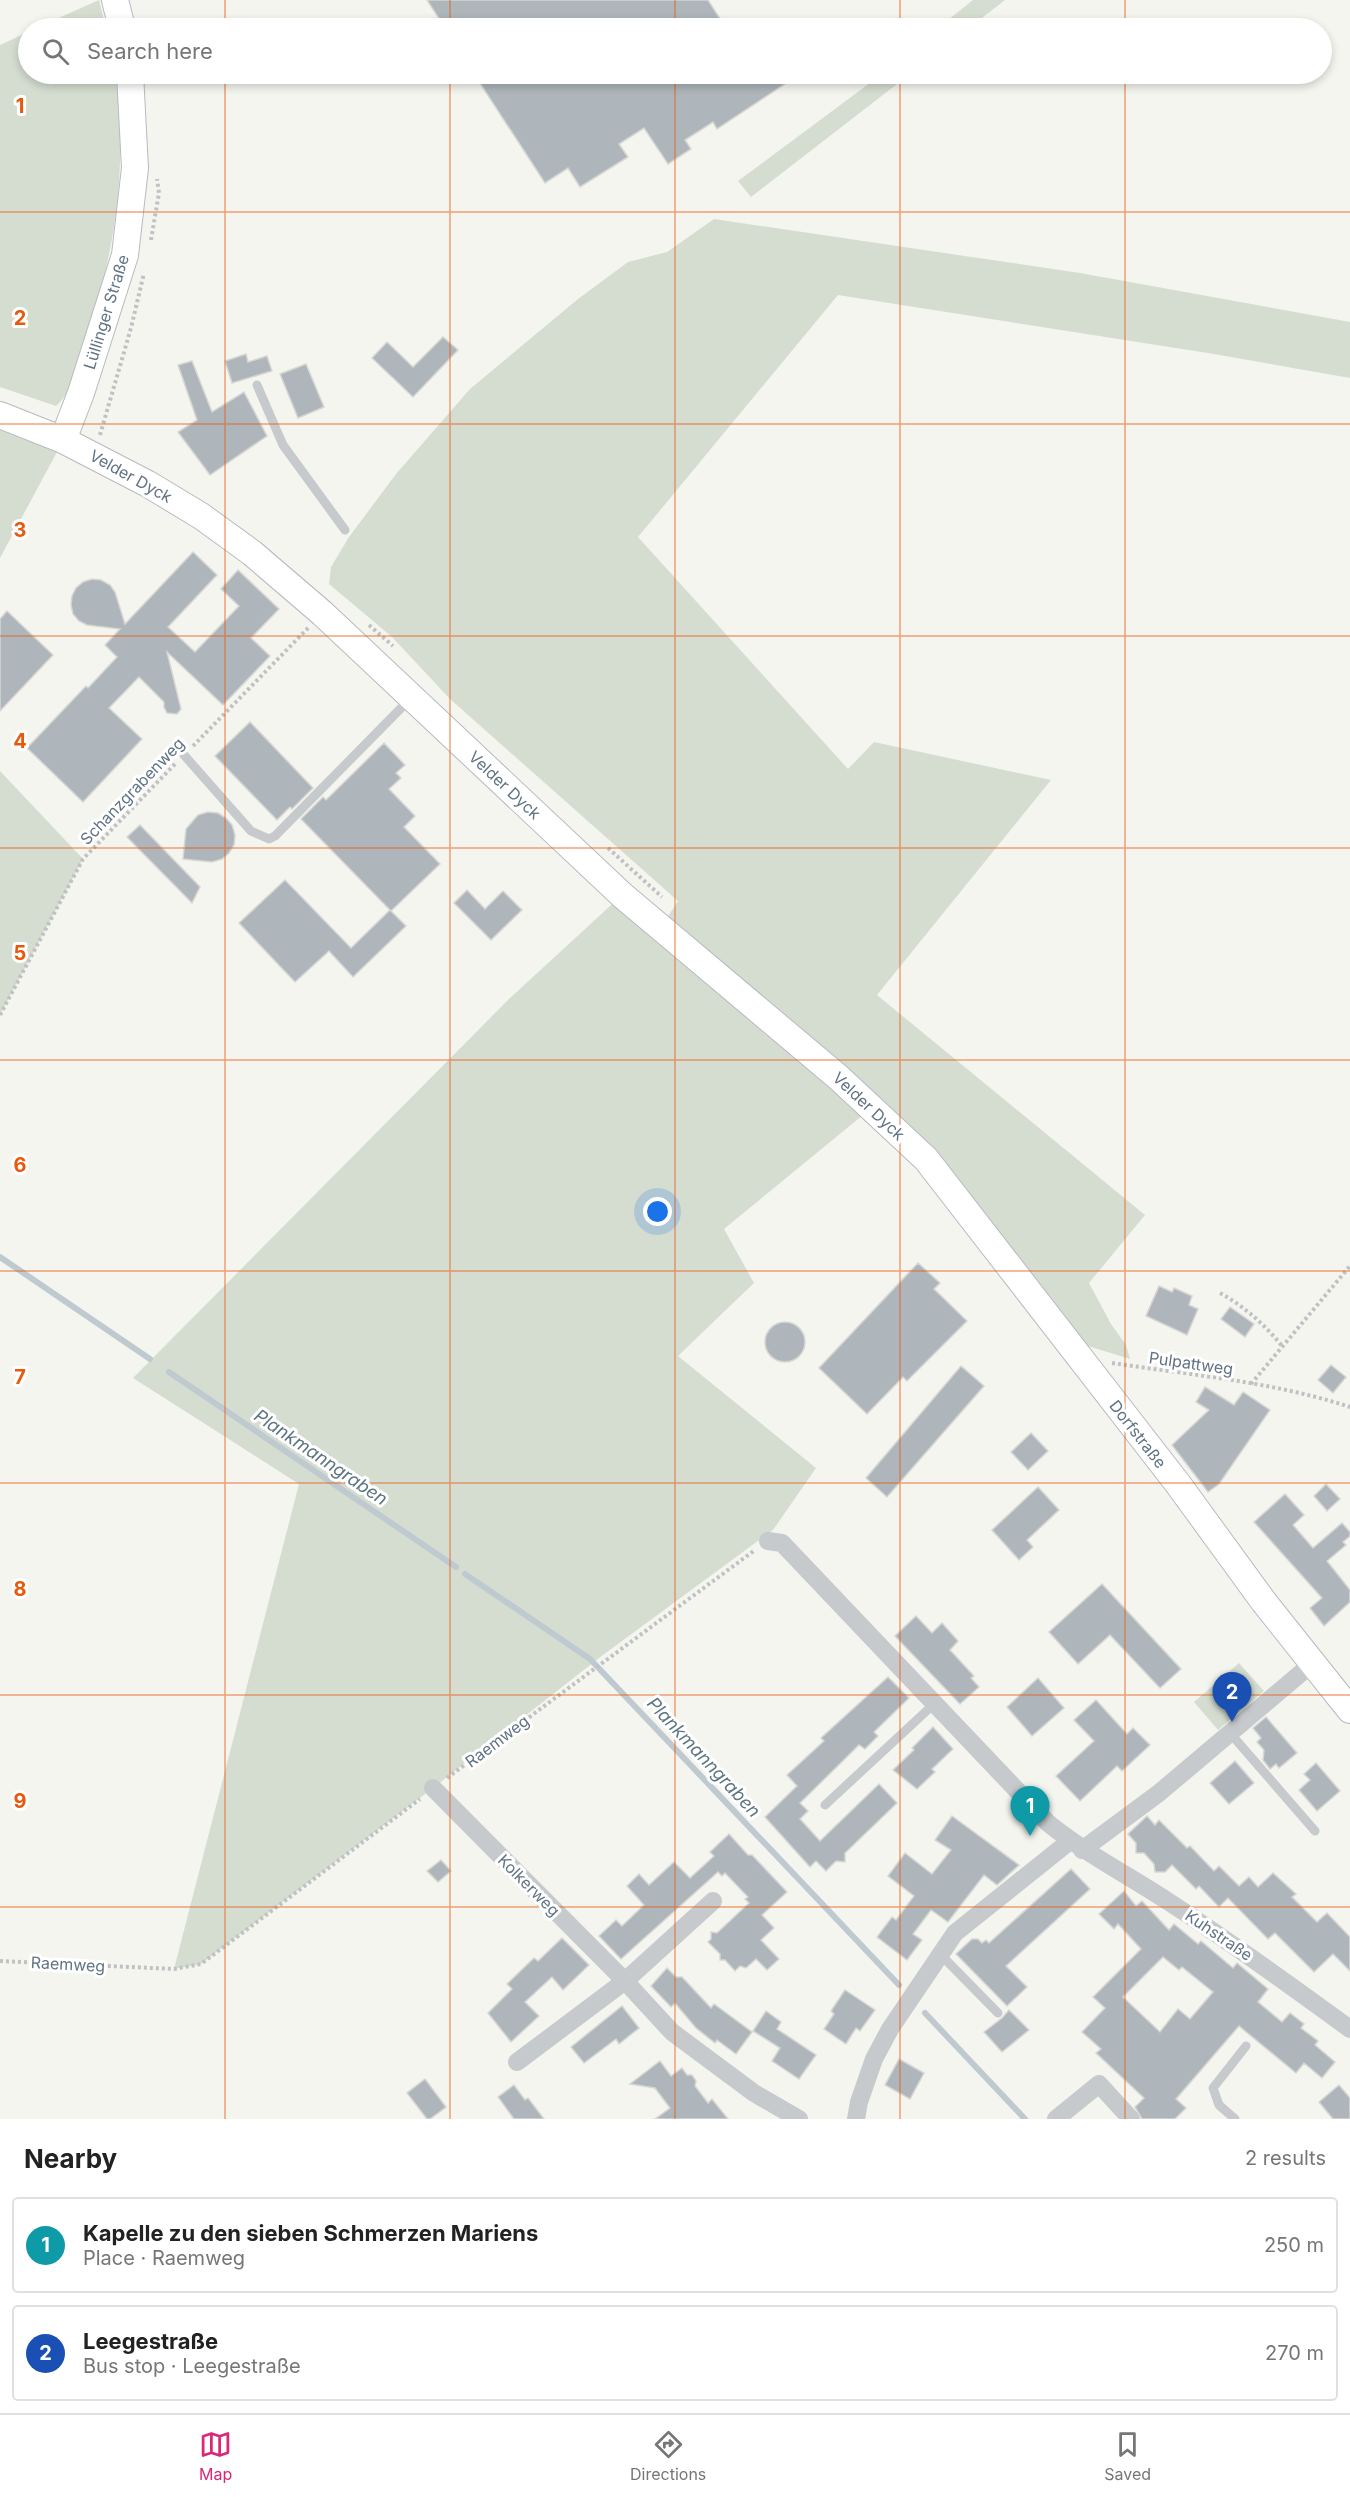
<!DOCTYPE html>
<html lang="en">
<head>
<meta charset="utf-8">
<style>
	:root { --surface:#fff; --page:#f6f6f6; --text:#222; --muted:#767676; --line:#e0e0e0; --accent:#db2777 }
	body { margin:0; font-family:Inter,sans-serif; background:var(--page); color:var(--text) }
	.you { position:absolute; left:658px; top:1212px; width:21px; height:21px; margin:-15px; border:4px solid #fff; border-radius:50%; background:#1a73e8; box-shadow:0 0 0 9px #1a73e833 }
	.badge { display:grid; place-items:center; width:39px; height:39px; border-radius:50%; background:var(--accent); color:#fff; font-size:20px; font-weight:700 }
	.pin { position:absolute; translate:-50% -50px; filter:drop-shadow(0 2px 3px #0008) }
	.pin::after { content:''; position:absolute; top:32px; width:21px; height:18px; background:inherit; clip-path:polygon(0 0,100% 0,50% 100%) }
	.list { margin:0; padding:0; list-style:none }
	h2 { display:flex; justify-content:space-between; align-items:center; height:78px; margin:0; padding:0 24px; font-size:26px }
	h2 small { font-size:20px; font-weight:400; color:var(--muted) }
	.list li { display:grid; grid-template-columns:39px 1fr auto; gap:18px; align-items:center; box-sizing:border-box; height:96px; margin:0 12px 12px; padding:0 12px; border:2px solid var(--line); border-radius:6px }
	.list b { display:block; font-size:22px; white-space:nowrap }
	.list p { margin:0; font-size:20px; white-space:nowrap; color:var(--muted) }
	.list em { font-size:20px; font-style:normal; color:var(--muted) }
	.icon { flex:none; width:33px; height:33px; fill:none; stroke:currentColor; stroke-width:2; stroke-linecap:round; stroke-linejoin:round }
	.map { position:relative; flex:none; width:1350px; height:2119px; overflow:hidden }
	.search { position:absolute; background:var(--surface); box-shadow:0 3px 9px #0003; left:18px; right:18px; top:18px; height:66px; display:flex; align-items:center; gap:15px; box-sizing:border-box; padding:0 21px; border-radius:33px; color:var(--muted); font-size:22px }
	.sheet { height:294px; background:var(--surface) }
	nav { display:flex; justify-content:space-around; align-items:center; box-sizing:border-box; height:84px; border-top:2px solid var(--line); background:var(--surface); font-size:16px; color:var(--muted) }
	nav a { display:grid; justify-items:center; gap:3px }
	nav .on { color:var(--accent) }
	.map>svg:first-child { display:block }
	.green { fill:#d5ddd1 }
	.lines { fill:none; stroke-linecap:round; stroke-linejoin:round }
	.stream { stroke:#bfcad0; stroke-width:6 }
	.building { fill:#aeb6bb; stroke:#d6d6d3; stroke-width:1.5; fill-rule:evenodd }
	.secondary-casing { stroke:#b6bbc0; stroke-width:28 }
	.path { stroke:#c0c1c3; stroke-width:4; stroke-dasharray:3 3; stroke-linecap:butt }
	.service { stroke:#c7cacd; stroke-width:9 }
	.minor { stroke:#c7cacd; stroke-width:18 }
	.secondary { stroke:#fff; stroke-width:26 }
	.grid { fill:none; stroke:#e8590c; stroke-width:1.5; stroke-opacity:0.55 }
	.labels { text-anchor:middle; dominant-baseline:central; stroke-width:6; stroke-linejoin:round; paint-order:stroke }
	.street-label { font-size:16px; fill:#617384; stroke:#fff }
	.water-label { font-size:18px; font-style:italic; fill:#5d7682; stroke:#fff }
	.grid-label { font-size:20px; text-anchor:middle; font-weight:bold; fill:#e8590c; stroke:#fff; stroke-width:6; stroke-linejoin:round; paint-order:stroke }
</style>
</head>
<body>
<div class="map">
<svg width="1350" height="2119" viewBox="0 0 1350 2119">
	<rect width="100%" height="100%" fill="#f5f5f0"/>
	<!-- green -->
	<g class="green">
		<polygon points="99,0 106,28 36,28"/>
		<polygon points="973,0 1005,0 969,28 938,28"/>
		<path d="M28,32V74H115C129,171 114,257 83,349C76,367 71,394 56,406L0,387V45Z"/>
		<polygon points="882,74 910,74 751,197 738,181"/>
		<polygon points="714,219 1080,273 1350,322 1350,378 1214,354 838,295 638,537 848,769 874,742 1051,780 877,995 1145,1215 1089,1283 1111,1324 1126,1345 1130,1359 1052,1335 920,1169 863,1115 724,1229 754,1283 678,1356 816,1468 773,1530 603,1655 433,1788 201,1964 174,1969 299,1484 133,1378 509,999 622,895 659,930 678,901 450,699 392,637 329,584 331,567 349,537 396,474 470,389 578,299 628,262 667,252"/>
		<polygon points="0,429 57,452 0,558"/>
		<polygon points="0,771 83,859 0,1015"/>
		<polygon points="1239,1663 1264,1691 1218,1730 1194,1702"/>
	</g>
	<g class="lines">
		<!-- stream -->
		<g class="stream">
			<polyline points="0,1257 150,1359"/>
			<polyline points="169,1372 456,1567"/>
			<polyline points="465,1574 590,1659 899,1985"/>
			<polyline points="925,2013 1025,2119"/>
		</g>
	</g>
	<!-- building -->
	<g class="building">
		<polygon points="427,0 708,0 726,28 445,28"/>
		<polygon points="474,74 800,74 717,129 713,122 685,140 691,149 668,164 644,128 619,144 628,157 580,187 568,168 545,183"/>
		<polygon points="443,337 458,350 413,397 372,358 387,342 413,367"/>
		<polygon points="246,354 248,362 267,356 272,371 232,383 225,361"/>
		<polygon points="192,361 212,412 244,392 267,436 210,475 178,432 197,420 178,365"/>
		<polygon points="306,364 324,407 298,418 280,374"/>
		<polygon points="193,552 217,575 168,627 195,652 239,606 221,589 238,570 279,609 251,638 270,656 223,705 167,652 181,709 177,714 167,713 164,707 164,702 139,677 109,708 142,739 83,802 27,748 86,686 88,688 117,657 105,645 120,629 87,625 79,621 73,614 71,605 72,596 76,588 83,582 92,579 101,580 110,585 115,592 125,624"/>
		<polygon points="7,611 53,655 0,711 0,619"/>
		<polygon points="250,722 313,788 292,809 290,807 277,820 215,756"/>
		<polygon points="384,743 405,765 396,773 401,778 389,789 415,816 404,827 440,864 391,911 406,926 353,977 329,951 295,982 239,923 285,880 351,948 390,910 301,819 323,797 326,800"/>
		<polygon points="208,812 218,813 226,818 232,825 235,835 234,845 229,853 222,859 212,862 183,859 186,829 198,815"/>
		<polygon points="140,825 200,887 192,903 127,837"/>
		<polygon points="467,890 485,909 503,891 522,910 491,940 454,903"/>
		<polygon points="918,1263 940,1283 934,1289 967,1321 907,1381 903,1377 867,1414 819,1368"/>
		<polygon points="1159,1286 1172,1292 1174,1288 1192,1296 1189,1305 1198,1309 1187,1335 1146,1316"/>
		<polygon points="1230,1307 1254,1324 1245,1337 1221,1319"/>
		<circle cx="785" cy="1342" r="20"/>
		<polygon points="1331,1365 1346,1377 1333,1393 1318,1380"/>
		<polygon points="961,1366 984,1386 887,1497 866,1478"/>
		<polygon points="1205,1387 1234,1405 1243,1392 1270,1410 1219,1484 1208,1492 1172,1445 1209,1410 1196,1402"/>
		<polygon points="1031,1433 1048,1451 1028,1470 1011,1452"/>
		<polygon points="1326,1484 1340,1499 1327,1511 1314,1496"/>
		<polygon points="1038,1487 1059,1510 1027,1540 1033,1547 1019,1560 992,1530"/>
		<polygon points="1285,1494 1304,1515 1293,1525 1313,1548 1342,1523 1350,1532 1350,1536 1343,1542 1346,1545 1327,1561 1350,1590 1350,1602 1324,1626 1310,1608 1322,1598 1254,1522"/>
		<polygon points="1102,1584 1181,1669 1160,1688 1110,1635 1078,1664 1049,1632"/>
		<polygon points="916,1616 932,1633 942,1623 958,1641 950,1650 974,1676 971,1678 979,1687 960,1704 895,1636"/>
		<polygon points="888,1677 909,1698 874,1732 878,1736 865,1749 859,1745 800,1803 808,1811 800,1819 820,1841 879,1784 897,1803 845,1853 845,1862 836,1861 826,1871 816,1861 810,1867 765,1817 797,1786 787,1775 824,1741 821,1738"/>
		<polygon points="1038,1678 1064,1708 1032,1736 1007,1707"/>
		<polygon points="1096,1700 1127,1734 1133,1728 1150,1745 1122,1771 1117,1766 1080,1801 1056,1776 1094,1741 1074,1720"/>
		<polygon points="1266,1717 1297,1753 1279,1768 1276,1764 1270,1769 1263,1760 1264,1750 1257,1742 1261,1738 1253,1728"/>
		<polygon points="933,1727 953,1749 932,1769 935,1772 917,1789 893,1770 914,1750 912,1748"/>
		<polygon points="1235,1761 1254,1783 1229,1804 1210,1783"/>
		<polygon points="1316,1763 1340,1791 1317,1811 1299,1790 1310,1780 1304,1774"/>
		<polygon points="952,1816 1019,1865 997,1885 984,1875 948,1922 931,1910 913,1934 922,1940 907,1960 877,1937 892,1917 896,1920 914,1896 888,1876 905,1853 932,1874 951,1850 935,1840"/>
		<polygon points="1147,1816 1155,1825 1159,1820 1187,1848 1190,1846 1214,1871 1219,1866 1239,1886 1249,1877 1258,1887 1273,1873 1296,1894 1292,1897 1317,1922 1327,1913 1350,1937 1350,1971 1333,1954 1314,1972 1275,1933 1268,1939 1228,1898 1219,1907 1199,1886 1196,1889 1172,1865 1165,1872 1155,1872 1154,1864 1144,1853 1136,1853 1136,1843 1128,1834"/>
		<polygon points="729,1834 748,1855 752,1855 787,1892 762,1915 774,1928 761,1940 779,1959 767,1970 756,1959 746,1968 740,1966 735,1971 725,1960 720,1960 720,1954 708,1942 711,1939 711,1932 717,1933 749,1903 745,1899 748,1897 725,1873 722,1876 718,1872 621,1959 599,1936 616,1920 622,1926 644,1905 627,1886 639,1874 649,1885 674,1862 690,1878 714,1856 710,1852"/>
		<polygon points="441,1860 451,1871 438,1882 427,1871"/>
		<polygon points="1071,1869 1090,1889 1006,1966 1027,1987 1007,2006 956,1954 972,1939 978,1939 982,1943 986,1940 989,1943"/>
		<path d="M1124,1891L1136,1906L1142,1901L1169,1930L1174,1924L1198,1944L1201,1941L1233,1968L1237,1963L1268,1989L1258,2002L1282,2022L1290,2013L1304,2024L1301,2028L1318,2041L1315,2045L1335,2062L1322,2078L1304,2063L1296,2073L1239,2026L1176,2099L1186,2108L1175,2119H1142L1135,2107L1144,2098L1096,2053L1101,2049L1082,2032L1105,2008L1093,1997L1141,1949L1118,1924L1114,1929L1099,1914ZM1163,1957L1179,1970L1182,1967L1213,1992L1190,2019L1178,2009L1160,2032L1123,1997Z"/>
		<polygon points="562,1938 589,1965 563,1990 552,1977 525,2002 539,2016 511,2042 488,2013 512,1989 507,1984 534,1958 538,1961"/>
		<polygon points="667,1968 676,1977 682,1977 711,2008 714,2004 752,2032 736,2054 717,2040 715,2043 696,2028 675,2003 671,2007 651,1986"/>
		<polygon points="845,1990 875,2010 860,2031 856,2028 846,2044 824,2029 834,2014 831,2011"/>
		<polygon points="622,2006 639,2028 619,2044 616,2039 584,2063 571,2047"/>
		<polygon points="1009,2010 1029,2030 1002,2052 984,2032 1002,2018"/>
		<polygon points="766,2011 781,2022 777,2029 816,2055 799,2079 772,2061 780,2048 753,2031"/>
		<polygon points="899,2059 924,2073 910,2099 885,2085"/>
		<polygon points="660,2061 671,2076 682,2068 687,2075 692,2075 696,2081 695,2086 708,2103 712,2099 728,2119 655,2119 670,2108 655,2088 630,2084"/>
		<polygon points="425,2079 446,2107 430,2119 427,2119 407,2093"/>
		<polygon points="514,2085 525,2100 528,2098 544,2119 514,2119 498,2097"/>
		<polygon points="1339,2085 1350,2098 1350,2119 1333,2119 1319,2102"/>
	</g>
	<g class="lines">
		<!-- secondary casing -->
		<g class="secondary-casing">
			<g id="secondary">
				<polyline points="115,0 122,28"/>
				<polyline points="0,415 63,440 148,484 201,516 252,553 322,613 622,895 838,1077 926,1159 1178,1484 1264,1602 1350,1710"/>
				<polyline points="63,440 81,393 125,255 135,168 130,74"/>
			</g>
		</g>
		<!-- path -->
		<g class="path">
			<polyline points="151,240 159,193 157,179"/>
			<polyline points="100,435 131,328 144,273"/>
			<polyline points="369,625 393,646"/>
			<polyline points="193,746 309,627"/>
			<polyline points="608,848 662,897"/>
			<polyline points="0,1015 83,859 175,764"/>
			<path d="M1220,1293C1244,1306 1265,1325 1282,1346"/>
			<path d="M1112,1363C1192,1375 1274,1382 1350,1407"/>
			<polyline points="1251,1384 1350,1266"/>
			<polyline points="447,1778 755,1550"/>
			<polyline points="0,1961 174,1969 201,1964 420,1799"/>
		</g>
		<!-- service -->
		<g class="service">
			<polyline points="257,385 283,445 345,530"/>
			<polyline points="184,755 251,831 269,839 275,836 410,699"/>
			<polyline points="1230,1733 1315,1831"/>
			<polyline points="825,1805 934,1704"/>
			<polyline points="940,1954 998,2013"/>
			<polyline points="1235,2119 1219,2105 1213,2088 1246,2046"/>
		</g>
		<!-- minor -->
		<g class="minor">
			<path d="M768,1541L782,1543L1048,1823C1085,1853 1126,1874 1166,1900C1229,1941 1290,1985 1350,2029"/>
			<polyline points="433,1788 625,1981 672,2032 754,2093 799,2119"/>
			<polyline points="1082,1850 1159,1793 1314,1662"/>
			<polyline points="517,2062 625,1981 713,1901"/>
			<polyline points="856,2119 859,2102 874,2059 890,2029 955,1933 1070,1841"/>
			<polyline points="1056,2119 1099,2084 1131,2119"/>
		</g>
		<!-- secondary -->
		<use href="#secondary" class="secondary"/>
	</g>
	<!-- grid -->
	<path class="grid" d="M225,0V28M450,0V28M675,0V28M900,0V28M1125,0V28M225,74V2119M450,74V2119M675,74V2119M900,74V2119M1125,74V2119M0,212H1350M0,424H1350M0,636H1350M0,848H1350M0,1060H1350M0,1271H1350M0,1483H1350M0,1695H1350M0,1907H1350"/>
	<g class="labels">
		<!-- street labels -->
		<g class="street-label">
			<text transform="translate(106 312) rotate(-73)">Lüllinger Straße</text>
			<text transform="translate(131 476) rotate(29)">Velder Dyck</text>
			<text transform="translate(505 785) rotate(43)">Velder Dyck</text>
			<text transform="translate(132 791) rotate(-46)">Schanzgrabenweg</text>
			<text transform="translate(869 1106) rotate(43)">Velder Dyck</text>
			<text transform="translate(1191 1363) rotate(8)">Pulpattweg</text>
			<text transform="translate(1138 1434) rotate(52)">Dorfstraße</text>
			<text transform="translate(497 1741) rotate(-37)">Raemweg</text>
			<text transform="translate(529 1885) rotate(45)">Kolkerweg</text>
			<text transform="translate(1219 1935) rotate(34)">Kuhstraße</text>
			<text transform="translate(68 1964) rotate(3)">Raemweg</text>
		</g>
		<!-- water labels -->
		<g class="water-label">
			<text transform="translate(321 1457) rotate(34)">Plankmanngraben</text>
			<text transform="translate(704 1757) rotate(47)">Plankmanngraben</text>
		</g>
	</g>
	<g class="grid-label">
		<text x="20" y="113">1</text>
		<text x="20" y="325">2</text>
		<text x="20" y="537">3</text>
		<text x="20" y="748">4</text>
		<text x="20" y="960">5</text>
		<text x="20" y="1172">6</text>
		<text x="20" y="1384">7</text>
		<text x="20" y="1596">8</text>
		<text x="20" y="1808">9</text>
	</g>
</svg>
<div class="you"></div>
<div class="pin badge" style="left:1030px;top:1836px;background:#0f9aa8">1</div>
<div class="pin badge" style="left:1232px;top:1722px;background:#1a4fb4">2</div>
<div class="search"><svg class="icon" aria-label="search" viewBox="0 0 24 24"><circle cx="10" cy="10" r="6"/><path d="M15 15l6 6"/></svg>Search here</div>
</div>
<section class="sheet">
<h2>Nearby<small>2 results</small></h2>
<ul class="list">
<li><span class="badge" style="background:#0f9aa8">1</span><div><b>Kapelle zu den sieben Schmerzen Mariens</b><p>Place · Raemweg</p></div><em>250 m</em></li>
<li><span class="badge" style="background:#1a4fb4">2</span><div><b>Leegestraße</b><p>Bus stop · Leegestraße</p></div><em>270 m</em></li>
</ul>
</section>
<nav>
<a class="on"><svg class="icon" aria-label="map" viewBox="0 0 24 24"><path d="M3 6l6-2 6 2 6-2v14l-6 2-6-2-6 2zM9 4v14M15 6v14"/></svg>Map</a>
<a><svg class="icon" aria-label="directions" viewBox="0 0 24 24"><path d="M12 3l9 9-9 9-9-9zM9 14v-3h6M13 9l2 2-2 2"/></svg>Directions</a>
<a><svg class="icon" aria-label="saved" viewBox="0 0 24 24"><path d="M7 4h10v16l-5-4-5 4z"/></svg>Saved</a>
</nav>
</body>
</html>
